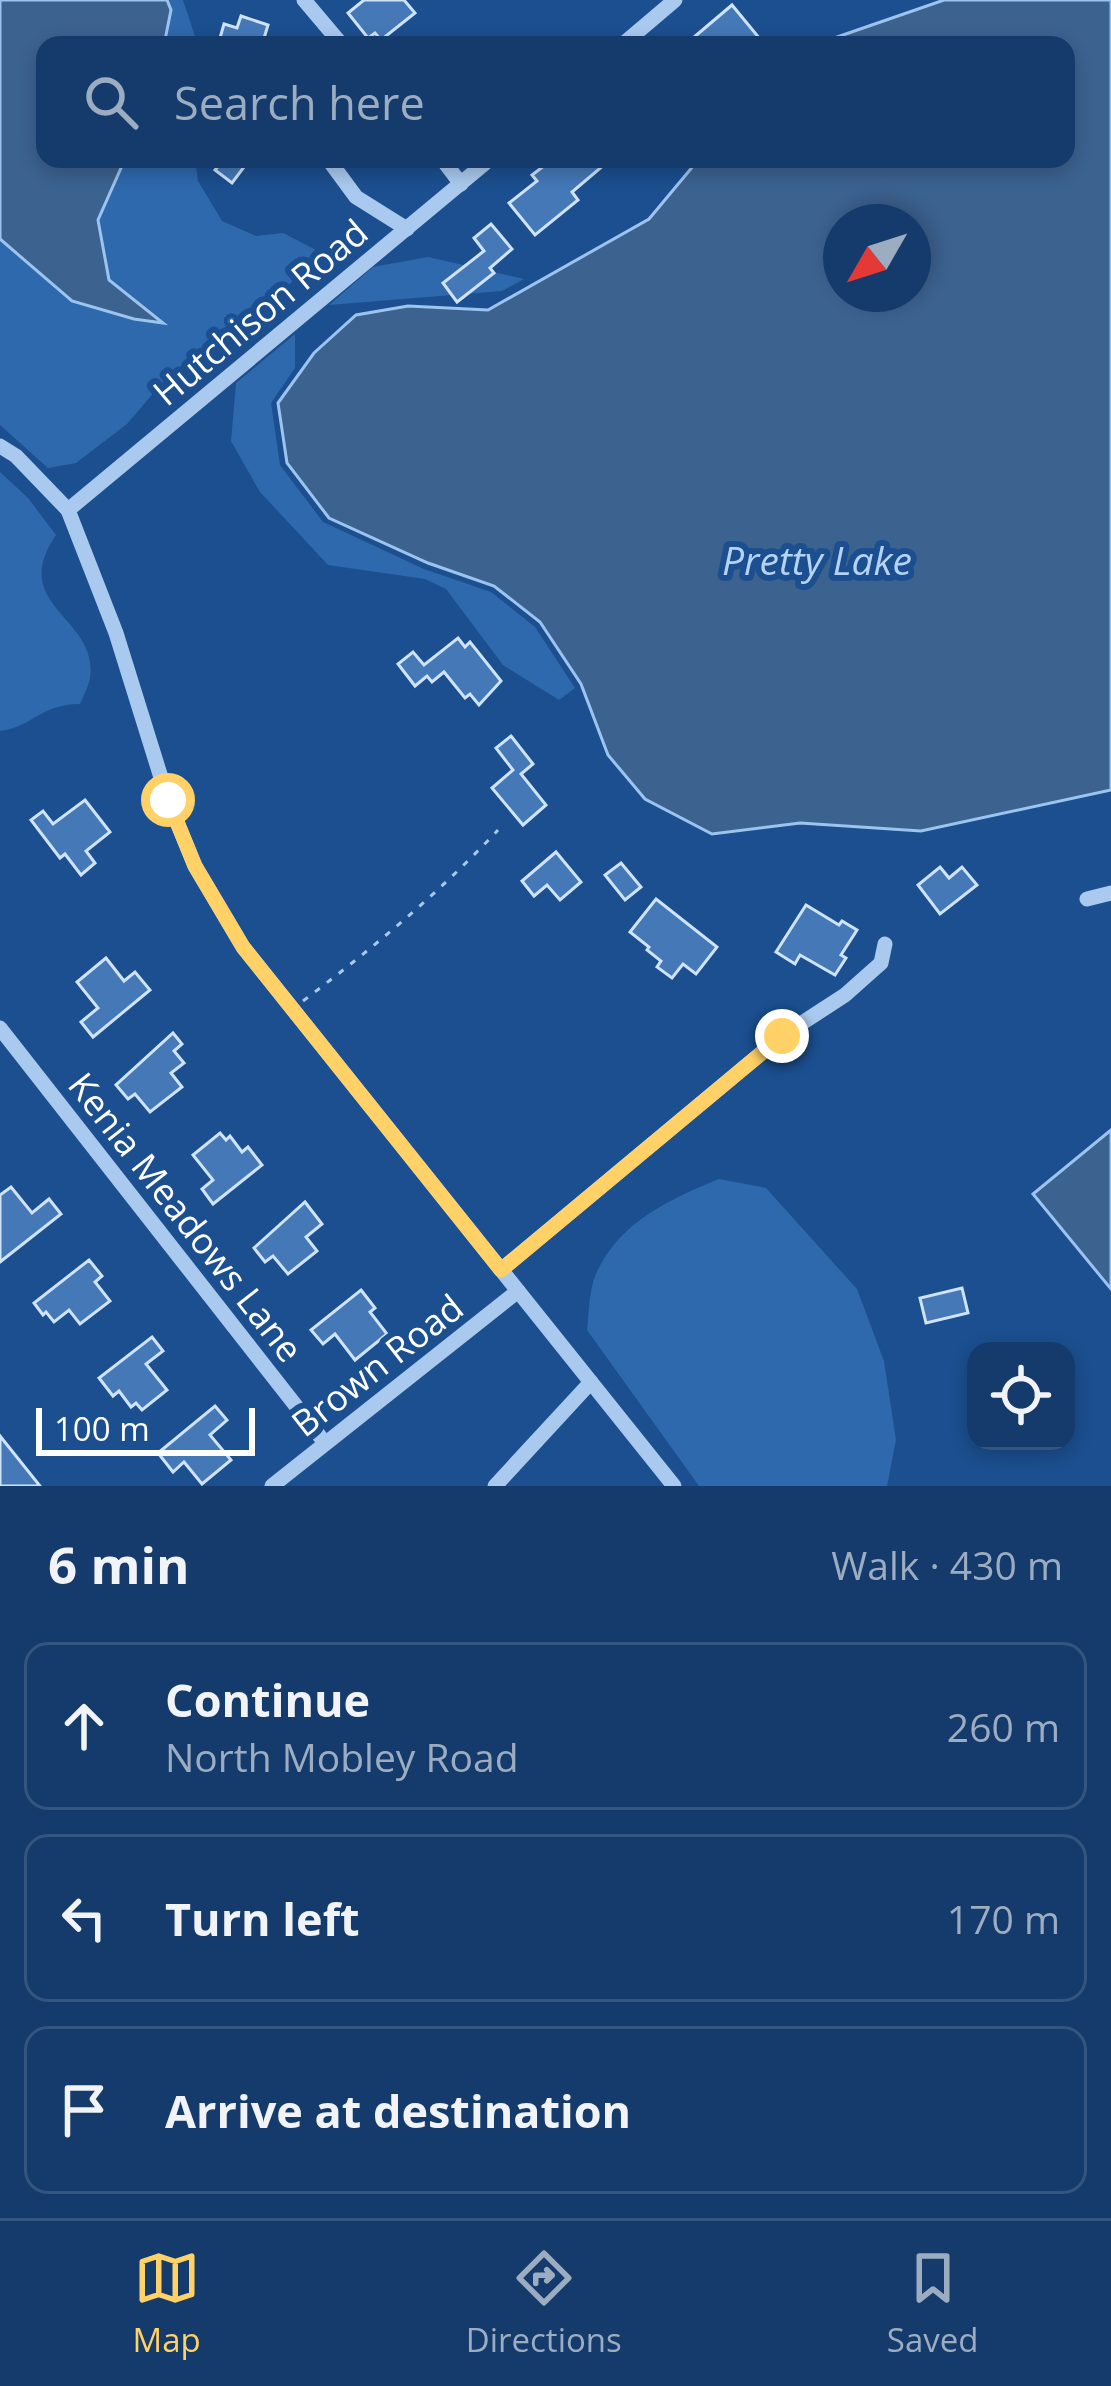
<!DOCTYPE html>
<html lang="en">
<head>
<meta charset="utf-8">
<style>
	:root { --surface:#143b6b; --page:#1d4271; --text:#f1f3f6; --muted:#9dadc1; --line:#33557e; --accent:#ffd166 }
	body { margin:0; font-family:"Open Sans",sans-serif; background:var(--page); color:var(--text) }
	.controls { position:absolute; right:36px; bottom:36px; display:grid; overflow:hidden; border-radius:24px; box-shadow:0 6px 18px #0003 }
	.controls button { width:108px; height:108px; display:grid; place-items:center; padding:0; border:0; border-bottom:3px solid var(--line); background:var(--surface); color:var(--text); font:60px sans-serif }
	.compass { position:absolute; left:823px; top:204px; width:108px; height:108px; border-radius:50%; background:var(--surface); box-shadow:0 6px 18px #0003; rotate:231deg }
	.scale { position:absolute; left:36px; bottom:30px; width:219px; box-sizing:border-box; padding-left:12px; border:6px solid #fff; border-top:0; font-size:33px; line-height:42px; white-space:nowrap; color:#fff; -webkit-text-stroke:9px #1b4f8f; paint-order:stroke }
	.stop { position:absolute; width:36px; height:36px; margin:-27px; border:9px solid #ffd166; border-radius:50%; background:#fff }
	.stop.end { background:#ffd166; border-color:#fff; box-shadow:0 3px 12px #0008 }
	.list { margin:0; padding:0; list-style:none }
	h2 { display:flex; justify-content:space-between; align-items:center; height:156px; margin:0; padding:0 48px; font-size:51px }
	h2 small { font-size:39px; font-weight:400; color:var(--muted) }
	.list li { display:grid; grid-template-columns:78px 1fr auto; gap:36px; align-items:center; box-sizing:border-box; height:168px; margin:0 24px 24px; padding:0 24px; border:3px solid var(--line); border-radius:24px }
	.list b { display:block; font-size:45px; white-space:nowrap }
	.list p { margin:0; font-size:39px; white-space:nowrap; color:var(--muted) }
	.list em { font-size:39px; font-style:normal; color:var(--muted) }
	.icon { flex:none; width:66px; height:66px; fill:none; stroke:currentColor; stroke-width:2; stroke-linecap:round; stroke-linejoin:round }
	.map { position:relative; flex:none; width:1111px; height:1486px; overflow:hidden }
	.search { position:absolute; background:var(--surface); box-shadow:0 6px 18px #0003; left:36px; right:36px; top:36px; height:132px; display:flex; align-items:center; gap:30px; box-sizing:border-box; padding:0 42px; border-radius:24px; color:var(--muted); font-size:45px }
	.sheet { height:732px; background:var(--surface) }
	nav { display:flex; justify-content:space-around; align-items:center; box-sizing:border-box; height:168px; border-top:3px solid var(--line); background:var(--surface); font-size:33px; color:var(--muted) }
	nav a { display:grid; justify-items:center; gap:6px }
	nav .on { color:var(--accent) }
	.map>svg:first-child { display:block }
	.green { fill:#2e69ad }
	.water { fill:#3c6290; stroke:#9cc4f0; stroke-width:3; fill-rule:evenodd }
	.building { fill:#4478b7; stroke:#cfe3fa; stroke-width:3 }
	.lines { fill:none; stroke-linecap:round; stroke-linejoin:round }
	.path { stroke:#a9c9ee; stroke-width:3; stroke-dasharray:6 9; stroke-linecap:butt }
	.minor { stroke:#a9c9ee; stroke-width:15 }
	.route { stroke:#ffd166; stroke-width:15 }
	.labels { text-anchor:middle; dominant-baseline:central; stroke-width:12; stroke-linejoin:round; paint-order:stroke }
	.street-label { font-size:36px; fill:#fff; stroke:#1b4f8f }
	.water-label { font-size:39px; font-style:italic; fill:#b5d3f5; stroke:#1b4f8f }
</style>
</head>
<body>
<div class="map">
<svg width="1111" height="1486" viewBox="0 0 1111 1486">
	<rect width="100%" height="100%" fill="#1b4f8f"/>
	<!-- green -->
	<g class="green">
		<polygon points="167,0 183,0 198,45 164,45 171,10"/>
		<polygon points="125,159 195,159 198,181 222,221 256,236 283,233 320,252 290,284 162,383 127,424 76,463 48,468 0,425 0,239 161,322 109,280 98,220"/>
		<polygon points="428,257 524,279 502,291 329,305 373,267"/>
		<polygon points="295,334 295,368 271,403 280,465 323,522 424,569 491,592 535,627 575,688 559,700 503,665 446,589 425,579 328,565 260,492 231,441 236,383"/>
		<path d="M0,472L28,498L56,535C7,607 99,616 90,678C89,686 83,696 80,704C40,704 33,727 0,731Z"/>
		<path d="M719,1179L766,1188L857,1289L884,1361L896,1440L887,1486H699L587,1330C589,1313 589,1289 596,1274C619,1222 670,1199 719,1179Z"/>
	</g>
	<!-- water -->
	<g class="water">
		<polygon points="0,0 167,0 171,10 164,45 45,45 45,159 125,159 98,220 109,280 163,323 134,319 72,301 0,239"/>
		<path d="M944,0H1111V790L921,831L800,823L712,834L645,799L608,755L581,684L540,622L494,586L428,563L329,518L287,463L278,403L314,353L356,315L408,306L488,310L649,219L699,159H1066V45H814ZM913,222V294H841V222Z"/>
		<polygon points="1111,1130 1111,1289 1033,1194"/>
	</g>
	<!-- building -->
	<g class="building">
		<polygon points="364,0 404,0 415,13 381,40 375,33 368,38 348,13"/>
		<polygon points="732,5 765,45 699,45 693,38"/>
		<polygon points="241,16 268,25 262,45 218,45 224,24 237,28"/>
		<polygon points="224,159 250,159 232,183 215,170"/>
		<polygon points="553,159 611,159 572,192 578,200 535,235 509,203 537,181 532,175"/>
		<polygon points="491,224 512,249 490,268 494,273 457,302 443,283 484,251 474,238"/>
		<polygon points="458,638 465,647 470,642 501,681 479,705 470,694 465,698 444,672 432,682 427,676 415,686 398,664 413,652 424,665"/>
		<polygon points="511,736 533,764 521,774 546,805 523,825 492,788 513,770 496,748"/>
		<polygon points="85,800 110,832 86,851 95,863 81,875 65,854 60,858 31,820 43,811 53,824"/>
		<polygon points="556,852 581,882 560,900 547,885 534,896 522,881"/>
		<polygon points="621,863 641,887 625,900 605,875"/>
		<polygon points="940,867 949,878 962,867 977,885 940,914 918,885"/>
		<polygon points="656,899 717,947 696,974 683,964 672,978 657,967 661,961 647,950 649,947 630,932"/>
		<polygon points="806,905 839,925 842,921 857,930 841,955 846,958 835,975 800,955 795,964 776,952"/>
		<polygon points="106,958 124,981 135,972 150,990 93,1037 81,1022 98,1008 77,982"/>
		<polygon points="173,1033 182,1044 174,1051 184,1063 171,1073 182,1087 150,1112 135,1094 128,1099 116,1085"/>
		<polygon points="220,1133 226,1140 230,1136 242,1152 248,1147 262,1165 213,1204 202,1189 213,1180 193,1155"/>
		<polygon points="11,1187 32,1213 49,1199 61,1214 0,1262 0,1195"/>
		<polygon points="305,1202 322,1224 306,1237 317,1251 288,1274 273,1256 265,1262 254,1248"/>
		<polygon points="89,1260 102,1276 95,1282 110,1301 80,1324 69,1310 54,1322 46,1312 43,1315 34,1303"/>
		<polygon points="962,1288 968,1313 926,1323 920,1298"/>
		<polygon points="361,1290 375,1308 370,1312 387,1334 355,1360 335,1334 323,1344 311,1330"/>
		<polygon points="152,1337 163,1351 146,1364 167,1390 142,1410 136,1403 131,1407 119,1391 113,1396 99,1378"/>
		<polygon points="215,1406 227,1420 210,1435 231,1460 202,1484 184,1462 173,1472 158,1453"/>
		<polygon points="0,1436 40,1486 0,1486"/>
	</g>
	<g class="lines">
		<!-- path -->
		<path class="path" d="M303,1001C373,948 438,894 498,830"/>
		<!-- minor -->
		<g class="minor">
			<polyline points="304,0 342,45"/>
			<polyline points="622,45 675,0"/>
			<polyline points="328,159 356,197 407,229"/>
			<polyline points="442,159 461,184"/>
			<polyline points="0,446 16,456 68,510 116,633 168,800 195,866 243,947 674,1486"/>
			<polyline points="68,510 490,159"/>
			<polyline points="1087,899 1111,893"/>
			<polyline points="0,1028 325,1443"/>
			<polyline points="501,1270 782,1036 845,995 881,963 885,944"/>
			<polyline points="272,1486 518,1291"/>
			<polyline points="495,1486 591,1382"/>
		</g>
	</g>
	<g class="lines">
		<!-- route -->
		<polyline class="route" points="168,800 195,866 243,947 501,1270 782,1036"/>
	</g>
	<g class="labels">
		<!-- street labels -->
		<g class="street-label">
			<text transform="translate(260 312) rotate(-40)">Hutchison Road</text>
			<text transform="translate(186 1217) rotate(52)">Kenia Meadows Lane</text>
			<text transform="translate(377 1365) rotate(-38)">Brown Road</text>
		</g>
		<!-- water labels -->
		<g class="water-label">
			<text x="817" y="559">Pretty Lake</text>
		</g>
	</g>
</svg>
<div class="controls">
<button><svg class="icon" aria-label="locate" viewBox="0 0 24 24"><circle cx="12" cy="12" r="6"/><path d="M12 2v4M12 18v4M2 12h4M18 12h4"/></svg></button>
</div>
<svg class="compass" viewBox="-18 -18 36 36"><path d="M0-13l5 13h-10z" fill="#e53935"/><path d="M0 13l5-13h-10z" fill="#9dadc1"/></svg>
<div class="scale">100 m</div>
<div class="stop" style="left:168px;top:800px"></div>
<div class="stop end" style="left:782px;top:1036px"></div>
<div class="search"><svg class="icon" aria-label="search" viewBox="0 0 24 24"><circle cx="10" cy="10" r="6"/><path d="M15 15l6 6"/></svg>Search here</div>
</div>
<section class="sheet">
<h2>6 min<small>Walk · 430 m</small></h2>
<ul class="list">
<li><svg class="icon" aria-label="ahead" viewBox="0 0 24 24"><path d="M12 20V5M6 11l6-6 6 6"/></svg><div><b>Continue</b><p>North Mobley Road</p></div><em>260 m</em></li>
<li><svg class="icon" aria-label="left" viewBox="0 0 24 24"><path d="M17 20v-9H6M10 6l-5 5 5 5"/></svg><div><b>Turn left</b></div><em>170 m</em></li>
<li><svg class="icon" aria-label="arrive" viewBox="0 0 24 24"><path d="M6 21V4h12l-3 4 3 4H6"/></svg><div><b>Arrive at destination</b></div></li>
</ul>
</section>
<nav>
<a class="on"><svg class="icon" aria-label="map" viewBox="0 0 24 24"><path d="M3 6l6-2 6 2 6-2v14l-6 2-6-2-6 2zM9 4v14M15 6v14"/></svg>Map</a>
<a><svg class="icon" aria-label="directions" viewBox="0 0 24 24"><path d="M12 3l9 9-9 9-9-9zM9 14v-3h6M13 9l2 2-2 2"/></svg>Directions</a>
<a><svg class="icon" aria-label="saved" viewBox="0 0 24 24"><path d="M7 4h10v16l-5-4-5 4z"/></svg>Saved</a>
</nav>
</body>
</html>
